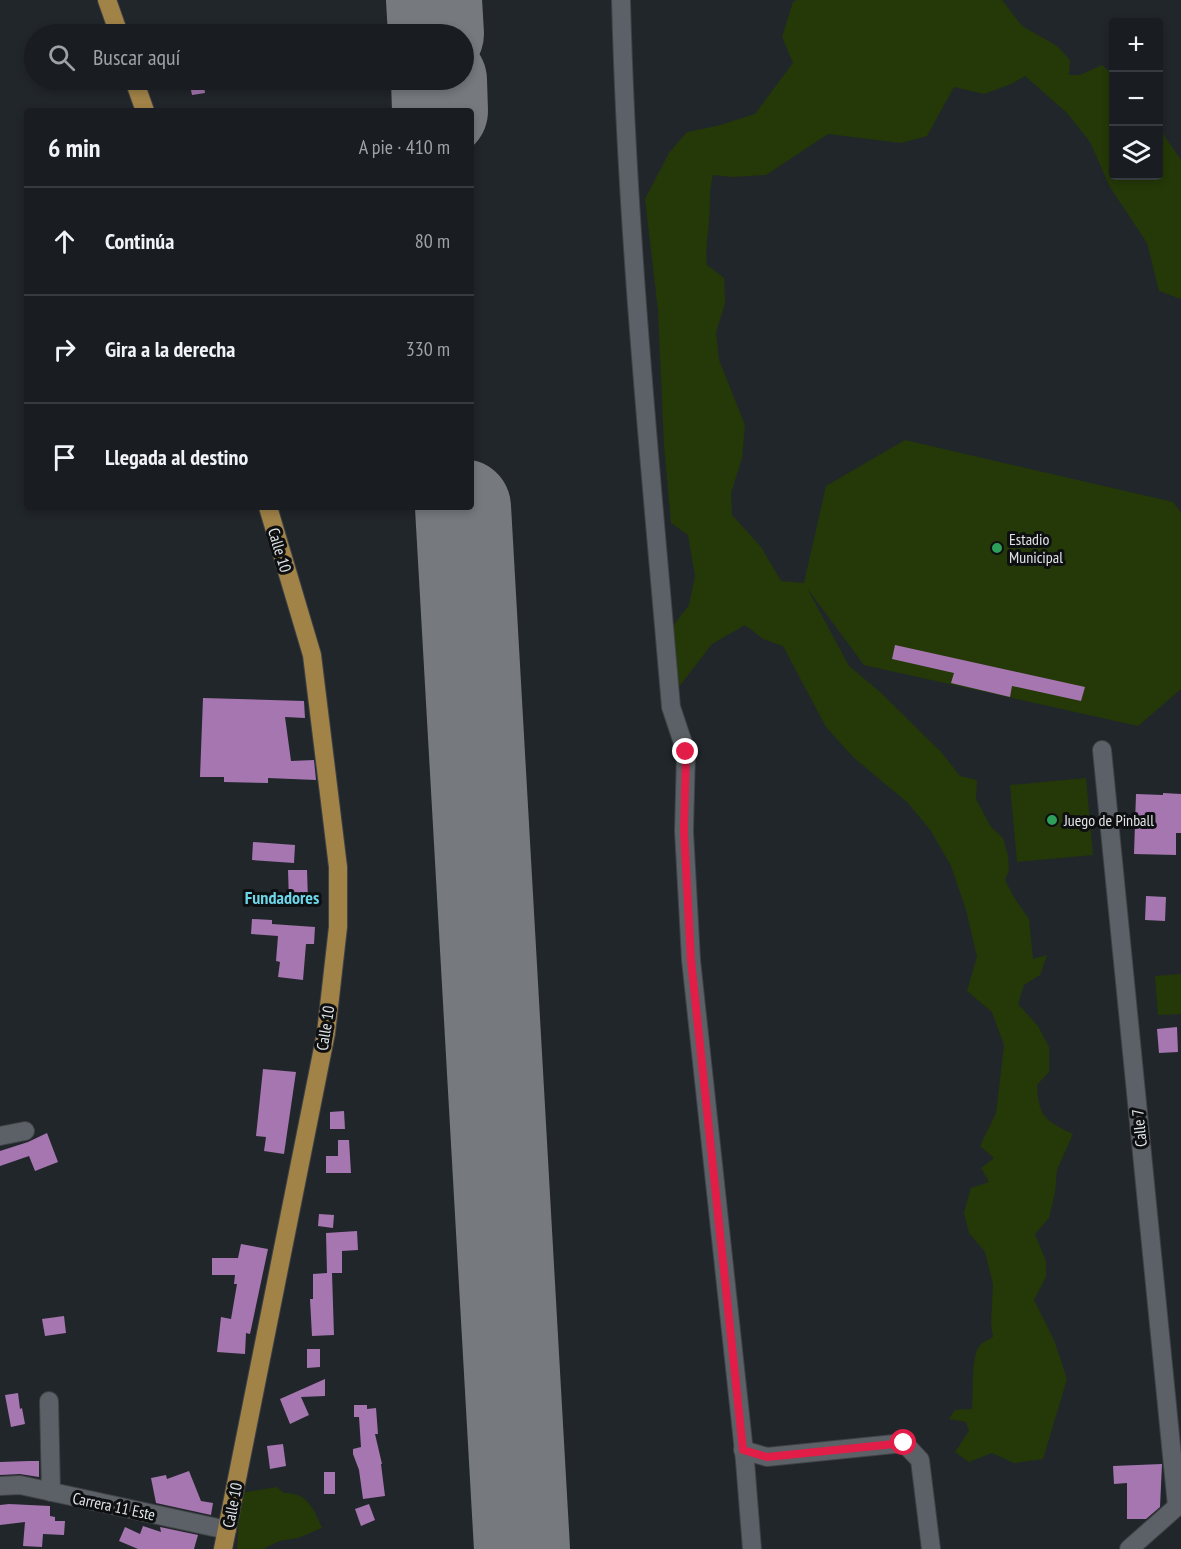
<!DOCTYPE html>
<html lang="es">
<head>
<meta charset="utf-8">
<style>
	:root { --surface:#191c20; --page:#26292d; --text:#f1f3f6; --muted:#9fa1a5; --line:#373a3e }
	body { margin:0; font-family:"PT Sans Narrow",sans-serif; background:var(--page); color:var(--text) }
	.controls { position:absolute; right:18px; top:18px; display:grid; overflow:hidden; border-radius:6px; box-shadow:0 3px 9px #0003 }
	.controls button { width:54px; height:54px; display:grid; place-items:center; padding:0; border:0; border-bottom:2px solid var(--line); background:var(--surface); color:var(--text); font:30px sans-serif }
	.stop { position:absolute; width:18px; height:18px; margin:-14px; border:4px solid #e11d48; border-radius:50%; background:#fff }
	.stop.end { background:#e11d48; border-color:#fff; box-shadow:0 2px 6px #0008 }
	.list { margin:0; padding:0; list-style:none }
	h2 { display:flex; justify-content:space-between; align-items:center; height:78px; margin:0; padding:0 24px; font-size:26px }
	h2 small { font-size:20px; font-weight:400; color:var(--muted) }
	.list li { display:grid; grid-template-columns:39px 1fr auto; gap:18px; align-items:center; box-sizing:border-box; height:108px; padding:0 24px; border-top:2px solid var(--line) }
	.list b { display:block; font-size:22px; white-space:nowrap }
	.list em { font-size:20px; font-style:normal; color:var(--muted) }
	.icon { flex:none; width:33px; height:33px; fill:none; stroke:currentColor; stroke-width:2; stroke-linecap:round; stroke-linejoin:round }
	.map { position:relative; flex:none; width:1181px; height:1549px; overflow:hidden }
	.search { position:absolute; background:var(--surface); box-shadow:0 3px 9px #0003; left:24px; top:24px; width:450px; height:66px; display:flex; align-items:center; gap:15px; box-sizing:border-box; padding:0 21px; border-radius:33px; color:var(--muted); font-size:22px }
	.panel { position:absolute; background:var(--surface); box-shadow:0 3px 9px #0003; left:24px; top:108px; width:450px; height:402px; border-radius:6px }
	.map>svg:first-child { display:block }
	.green { fill:#243907 }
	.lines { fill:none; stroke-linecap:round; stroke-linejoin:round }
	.runway { stroke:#767a7e; stroke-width:96 }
	.building { fill:#a576b0 }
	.minor-casing { stroke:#3f4246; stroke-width:20 }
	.major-casing { stroke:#3f4246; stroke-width:20 }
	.minor { stroke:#5c6167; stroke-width:18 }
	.major { stroke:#a18347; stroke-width:18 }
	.route { stroke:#e11d48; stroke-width:8 }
	.leisure-dot { fill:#2e9e5b; stroke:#0d0f11; stroke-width:2 }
	.labels { text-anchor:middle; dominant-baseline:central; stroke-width:6; stroke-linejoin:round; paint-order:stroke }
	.poi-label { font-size:16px; fill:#e2e5e8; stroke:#0d0f11; text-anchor:start }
	.street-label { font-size:16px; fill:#e2e5e8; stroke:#0d0f11 }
	.neighbourhood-label { font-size:18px; font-weight:bold; fill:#6dd5e8; stroke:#0d0f11 }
</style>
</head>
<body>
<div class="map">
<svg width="1181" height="1549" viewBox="0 0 1181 1549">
	<rect width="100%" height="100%" fill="#21262b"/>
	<!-- green -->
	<g class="green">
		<path d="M797,0H1002L1022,26L1057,46L1070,60L1069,75H1080L1102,65L1113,75L1114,176H1158L1159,124L1165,137L1181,160V299L1159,291L1147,243L1110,187L1090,142L1067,113L1025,76L1011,84L984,94L954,87L927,136L901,143L828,134L766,175L733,177L713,175C708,191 711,206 709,222C708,237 705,250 707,265L724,278L725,303L716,333L719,360L745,425L742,458L731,493L732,515L761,547L781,581L804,583L826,486L905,440L1173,502L1181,513V689L1138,726L864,665L807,588L849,666L879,691L941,752L960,776L977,780L976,799L991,827L1003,838L1008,856L1009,870L1005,880L1015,899L1029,919L1033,959L1047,955L1040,975L1024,985L1018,1004L1038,1026L1049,1047V1072L1037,1085C1039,1117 1044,1120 1073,1134L1057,1170L1055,1193L1049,1218L1035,1234L1046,1261V1277L1034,1300L1054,1340L1067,1379L1043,1459L1014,1463L992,1453L969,1462L955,1452L969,1431L966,1422L949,1419L955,1410L972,1409C974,1392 970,1356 981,1344C984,1341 990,1339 993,1337L991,1323L993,1284L985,1252L969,1233L964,1213L971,1188L989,1182L981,1168L994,1158L980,1146L996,1113L1004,1045L992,1012L967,991L977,957L966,910L951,866L931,831L908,803L853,757L826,727L783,646L763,639L745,625L712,644L678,688L672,627L689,605L695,576L688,535L671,523L664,444L658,310L645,199L669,153L687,132L717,126L755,114L793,63L782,37L793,2Z"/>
		<polygon points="1086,778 1093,855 1017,862 1010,785"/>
		<polygon points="1181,974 1181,1014 1158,1015 1155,976"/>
		<path d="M277,1487L284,1493C307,1492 314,1509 322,1528L298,1538L279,1541L263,1549H237L240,1493Z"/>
	</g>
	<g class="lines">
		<!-- runway -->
		<g class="runway">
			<polyline points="434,0 436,34"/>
			<polyline points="439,80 440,111"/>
			<polyline points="463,507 522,1549"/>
		</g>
	</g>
	<!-- building -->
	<g class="building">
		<polygon points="189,80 203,80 205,93 192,95"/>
		<polygon points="895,645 1085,687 1081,701 1012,686 1010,697 951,683 954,673 892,659"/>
		<polygon points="203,698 304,701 305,718 285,717 291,761 314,760 316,780 268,778 268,783 224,782 224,777 200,777"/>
		<polygon points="1163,793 1181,794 1181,833 1176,833 1176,855 1134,854 1136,794 1163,795"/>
		<polygon points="253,842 295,845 294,863 252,860"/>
		<polygon points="288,870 307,870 308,902 289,902"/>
		<polygon points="1146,896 1166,897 1165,921 1145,920"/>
		<polygon points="252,919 272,920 272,924 315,927 314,944 306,944 303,980 278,977 280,962 276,961 278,936 251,934"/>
		<polygon points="1177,1027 1178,1052 1159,1053 1157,1029"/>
		<polygon points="263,1069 296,1072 284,1154 264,1151 266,1137 256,1136"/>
		<polygon points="344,1111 345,1129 330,1129 330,1112"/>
		<polygon points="47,1133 58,1162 35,1171 29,1156 0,1166 0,1151 28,1142"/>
		<polygon points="338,1140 349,1140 351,1173 326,1173 326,1156 338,1156"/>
		<polygon points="319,1214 334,1215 333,1228 318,1226"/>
		<polygon points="357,1231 358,1250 342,1251 342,1273 332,1273 334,1335 312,1336 310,1299 313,1299 313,1274 327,1273 326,1233"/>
		<polygon points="241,1244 268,1249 250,1334 246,1333 245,1354 217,1352 221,1317 231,1319 237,1284 234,1284 235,1275 212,1275 212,1258 238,1258"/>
		<polygon points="64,1316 66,1333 45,1336 42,1319"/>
		<polygon points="307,1349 320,1349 320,1367 307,1368"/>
		<polygon points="325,1379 325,1396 301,1397 309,1415 290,1424 280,1399"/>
		<polygon points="18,1393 20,1409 22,1408 25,1424 11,1427 5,1395"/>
		<polygon points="354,1405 367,1405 367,1409 376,1408 378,1434 375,1434 382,1464 381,1464 385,1496 363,1499 359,1470 353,1454 353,1449 361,1447 359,1417 354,1417"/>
		<polygon points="283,1444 286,1466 270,1469 267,1446"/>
		<polygon points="29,1461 39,1461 39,1477 20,1474 0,1475 0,1462"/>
		<polygon points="1162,1464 1160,1507 1146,1519 1127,1519 1127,1483 1114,1484 1113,1466"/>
		<polygon points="189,1471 201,1501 213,1503 211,1515 156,1503 151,1478 166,1475 167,1479"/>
		<rect x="324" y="1472" width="11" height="22"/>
		<polygon points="9,1504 50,1506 50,1516 55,1517 55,1521 65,1521 64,1535 43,1534 42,1547 23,1546 25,1522 0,1525 0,1505"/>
		<polygon points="369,1504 375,1520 361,1526 355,1509"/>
		<polygon points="143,1526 161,1532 160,1527 198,1535 194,1549 138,1549 119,1541 125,1527 140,1534"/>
	</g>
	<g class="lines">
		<!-- minor casing -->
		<g class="minor-casing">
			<g id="minor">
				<path d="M621,0C627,236 651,472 671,707L686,752L684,831L691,960L745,1461L752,1549"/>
				<polyline points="1102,750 1177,1506"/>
				<polyline points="0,1136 25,1131"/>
				<polyline points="49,1401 51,1492"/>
				<polyline points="743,1450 767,1457 904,1443 920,1460 931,1549"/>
				<polyline points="0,1486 20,1485 227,1530"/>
				<polyline points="1129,1549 1181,1503"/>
			</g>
		</g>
		<!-- major casing -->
		<g class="major-casing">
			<g id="major">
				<polyline points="107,0 119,34"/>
				<polyline points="134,80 145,111"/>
				<polyline points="223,1549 326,1033 338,927 338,867 312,655 268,507"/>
			</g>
		</g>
		<!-- minor -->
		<use href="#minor" class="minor"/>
		<!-- major -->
		<use href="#major" class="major"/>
	</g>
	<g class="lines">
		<!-- route -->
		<polyline class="route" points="686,752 684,831 691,960 743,1450 767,1457 904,1443"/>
	</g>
	<!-- markers -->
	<g class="leisure-dot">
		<circle cx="997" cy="548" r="6"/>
		<circle cx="1052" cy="820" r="6"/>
	</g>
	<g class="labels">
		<!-- poi labels -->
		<g class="poi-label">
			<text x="1009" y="539">Estadio<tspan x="1009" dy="18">Municipal</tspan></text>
			<text x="1064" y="820">Juego de Pinball</text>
		</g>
		<!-- street labels -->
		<g class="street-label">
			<text transform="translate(280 550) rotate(73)">Calle 10</text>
			<text transform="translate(325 1028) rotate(-81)">Calle 10</text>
			<text transform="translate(1139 1128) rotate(-96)">Calle 7</text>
			<text transform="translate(232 1505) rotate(-79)">Calle 10</text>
			<text transform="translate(114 1506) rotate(12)">Carrera 11 Este</text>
		</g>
		<!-- neighbourhood labels -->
		<g class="neighbourhood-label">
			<text x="282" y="897">Fundadores</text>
		</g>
	</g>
</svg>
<div class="controls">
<button>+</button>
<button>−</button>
<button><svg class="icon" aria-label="layers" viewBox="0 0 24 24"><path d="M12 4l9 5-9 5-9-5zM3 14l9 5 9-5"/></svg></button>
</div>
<div class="stop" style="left:904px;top:1443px"></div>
<div class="stop end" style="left:686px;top:752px"></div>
<div class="search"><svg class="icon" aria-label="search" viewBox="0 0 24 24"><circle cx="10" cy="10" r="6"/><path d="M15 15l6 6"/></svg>Buscar aquí</div>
<section class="panel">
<h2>6 min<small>A pie · 410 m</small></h2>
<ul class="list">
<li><svg class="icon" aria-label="ahead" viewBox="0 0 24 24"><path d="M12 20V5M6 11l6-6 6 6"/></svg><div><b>Continúa</b></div><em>80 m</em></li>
<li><svg class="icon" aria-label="right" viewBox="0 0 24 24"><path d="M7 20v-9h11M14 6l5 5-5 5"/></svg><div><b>Gira a la derecha</b></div><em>330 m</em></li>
<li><svg class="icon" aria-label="arrive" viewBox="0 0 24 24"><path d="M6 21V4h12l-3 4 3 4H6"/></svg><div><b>Llegada al destino</b></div></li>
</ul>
</section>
</div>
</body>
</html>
